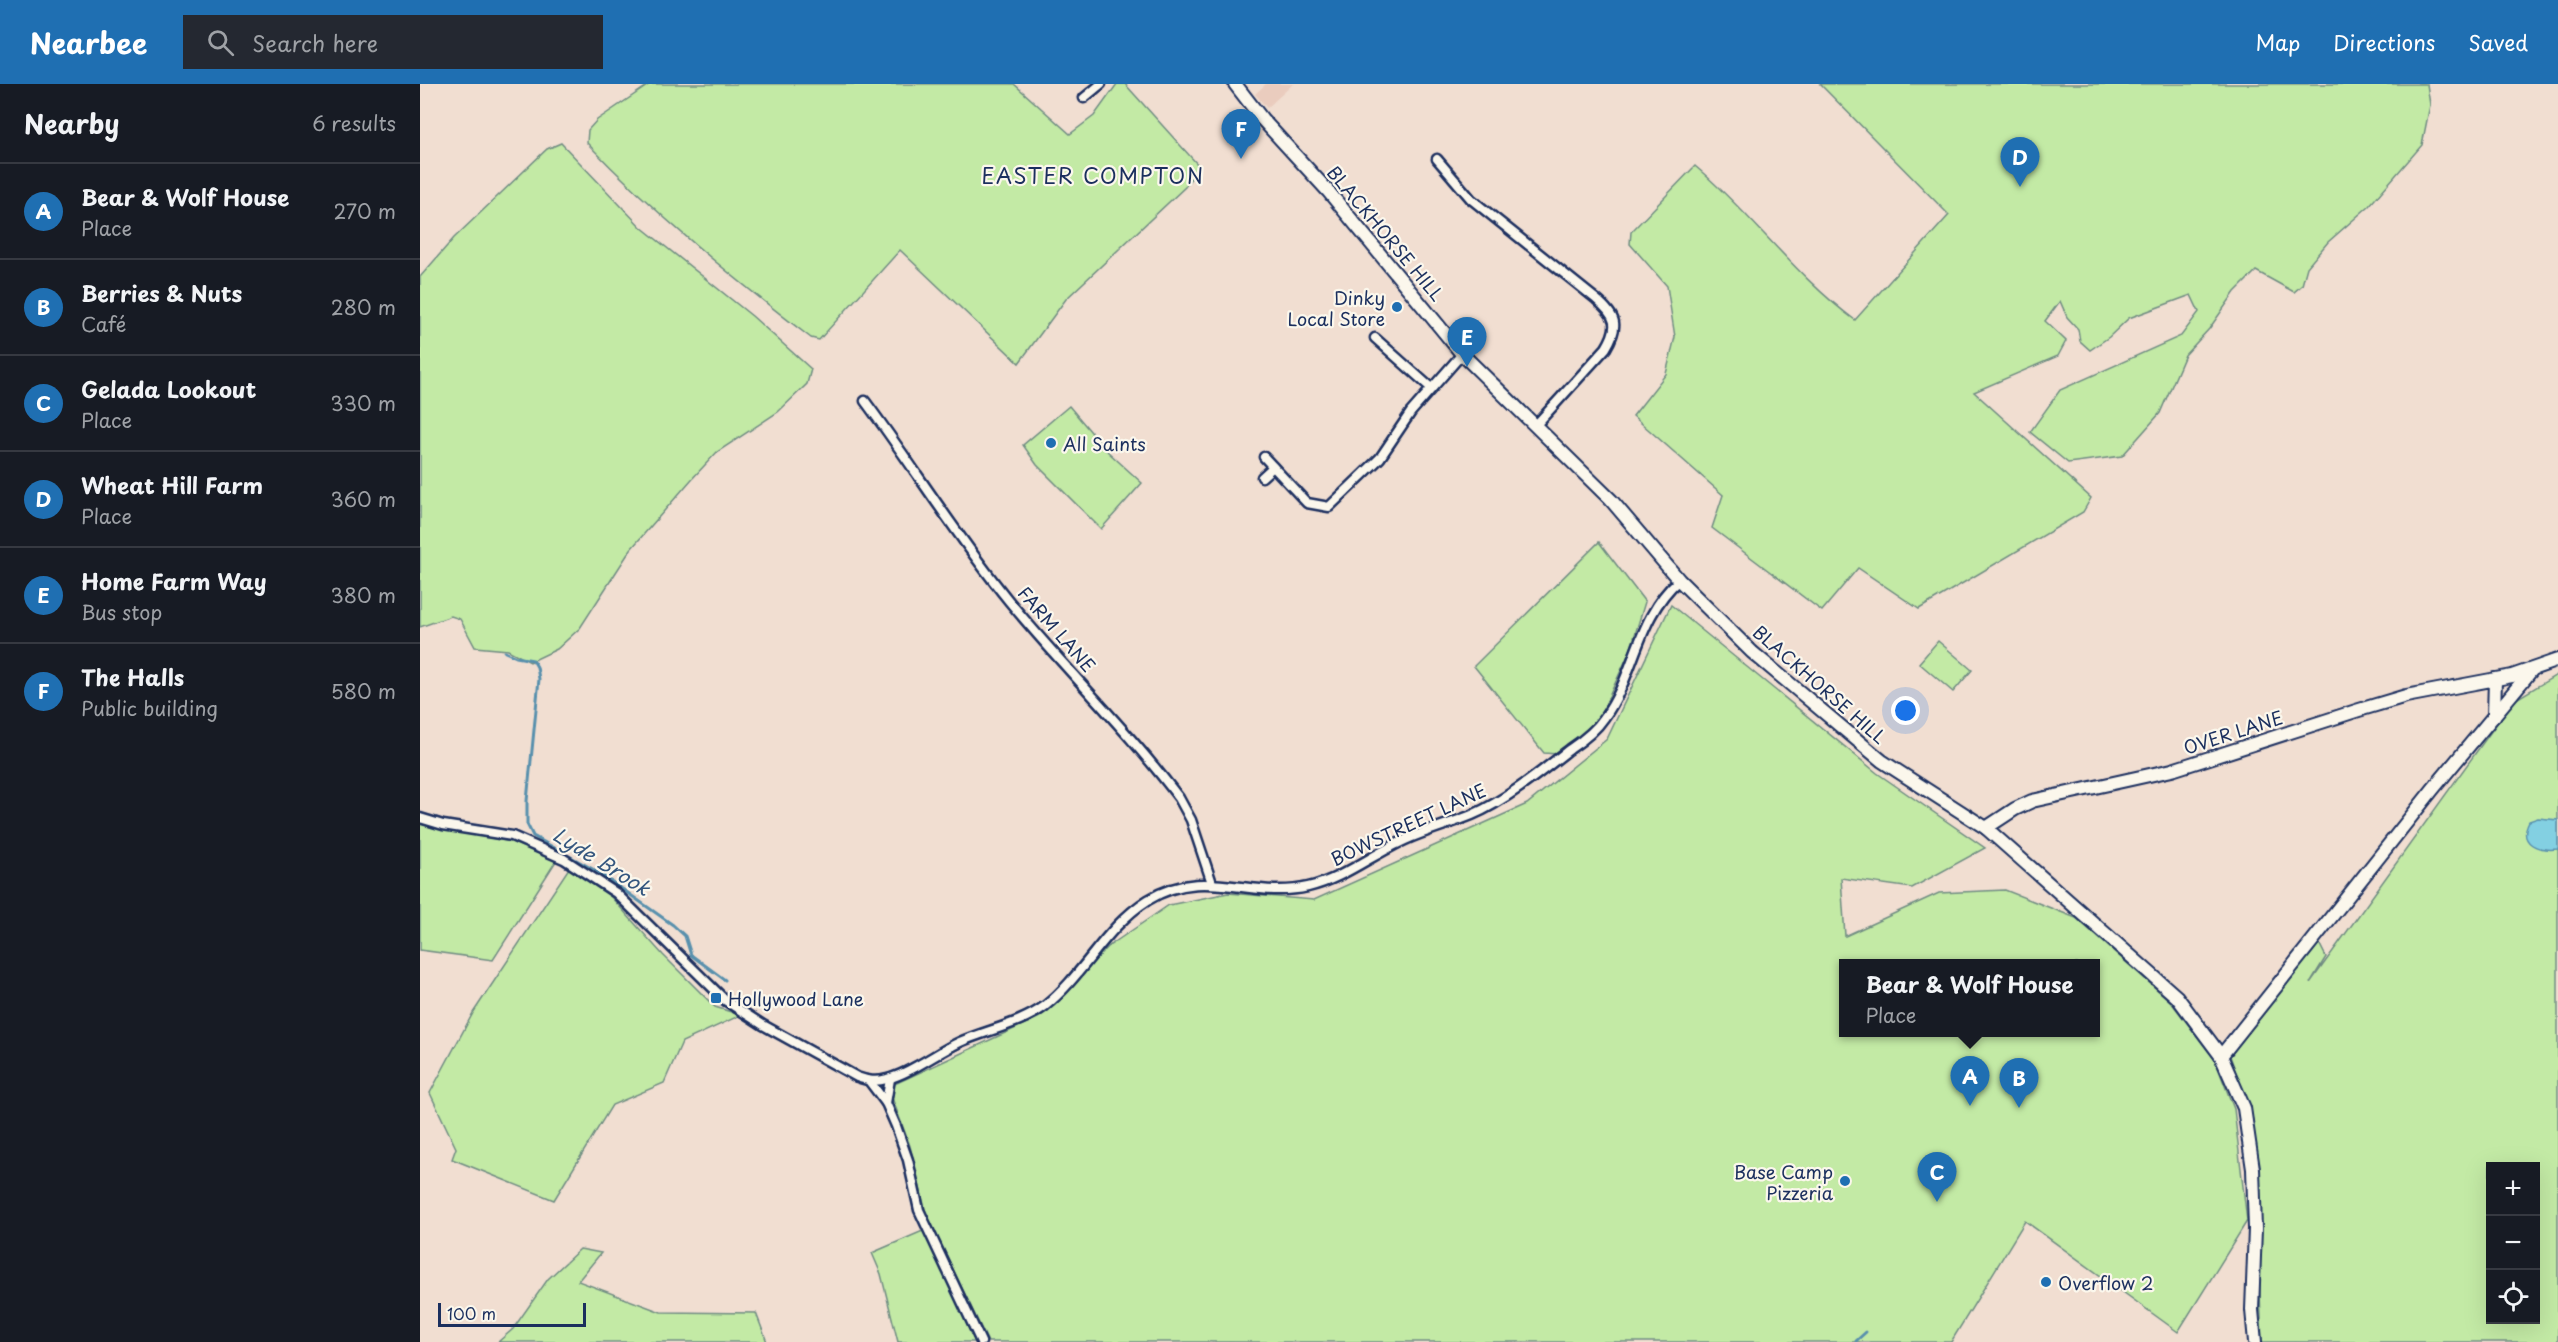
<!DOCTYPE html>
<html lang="en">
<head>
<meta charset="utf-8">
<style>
	:root { --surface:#171b24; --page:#242831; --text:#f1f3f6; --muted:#9ea1a6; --line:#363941; --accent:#1f6fb2 }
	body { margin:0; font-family:"Playpen Sans",sans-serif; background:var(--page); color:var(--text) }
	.controls { position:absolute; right:18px; bottom:18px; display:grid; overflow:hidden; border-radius:0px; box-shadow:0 6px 24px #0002 }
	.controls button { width:54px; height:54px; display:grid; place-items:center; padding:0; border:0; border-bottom:2px solid var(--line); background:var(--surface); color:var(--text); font:30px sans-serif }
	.scale { position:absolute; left:18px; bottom:15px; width:148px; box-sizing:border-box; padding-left:6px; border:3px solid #1b2f5e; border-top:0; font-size:16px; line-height:21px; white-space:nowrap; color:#1b2f5e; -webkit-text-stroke:4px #fbf7ec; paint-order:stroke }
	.you { position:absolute; left:1486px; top:627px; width:21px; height:21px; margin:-15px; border:4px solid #fff; border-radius:50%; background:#1a73e8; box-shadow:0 0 0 9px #1a73e833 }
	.badge { display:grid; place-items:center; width:39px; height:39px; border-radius:50%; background:var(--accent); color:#fff; font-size:20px; font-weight:700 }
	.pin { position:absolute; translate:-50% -50px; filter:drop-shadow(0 2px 3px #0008) }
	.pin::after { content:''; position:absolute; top:32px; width:21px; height:18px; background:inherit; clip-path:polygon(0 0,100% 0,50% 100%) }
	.popup { position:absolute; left:1419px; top:875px; width:261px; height:78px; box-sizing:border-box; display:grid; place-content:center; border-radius:0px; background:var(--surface); filter:drop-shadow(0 2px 4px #0005); font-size:20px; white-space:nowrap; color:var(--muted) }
	.popup b { font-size:22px; color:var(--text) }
	.popup::after { content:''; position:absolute; left:50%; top:100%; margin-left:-12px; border:12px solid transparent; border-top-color:var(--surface) }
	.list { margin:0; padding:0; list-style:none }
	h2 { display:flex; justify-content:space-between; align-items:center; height:78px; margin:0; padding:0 24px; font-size:26px }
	h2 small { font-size:20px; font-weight:400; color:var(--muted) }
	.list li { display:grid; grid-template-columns:39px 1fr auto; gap:18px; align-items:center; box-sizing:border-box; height:96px; padding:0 24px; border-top:2px solid var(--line) }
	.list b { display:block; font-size:22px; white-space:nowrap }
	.list p { margin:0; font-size:20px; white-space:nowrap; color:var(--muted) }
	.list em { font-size:20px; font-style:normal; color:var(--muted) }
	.icon { flex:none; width:33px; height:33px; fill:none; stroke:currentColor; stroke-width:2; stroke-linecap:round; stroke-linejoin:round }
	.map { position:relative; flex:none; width:2138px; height:1258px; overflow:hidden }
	header { display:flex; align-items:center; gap:36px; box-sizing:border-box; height:84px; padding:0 30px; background:var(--accent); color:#fff }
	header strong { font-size:28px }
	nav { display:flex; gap:33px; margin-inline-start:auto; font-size:21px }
	.search { width:420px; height:54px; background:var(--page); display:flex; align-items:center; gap:15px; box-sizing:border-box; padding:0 21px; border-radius:0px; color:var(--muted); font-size:22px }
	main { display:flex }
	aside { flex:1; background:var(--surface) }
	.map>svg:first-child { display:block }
	.built { fill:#eaccbe }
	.green { fill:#c3eaa5; stroke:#6f8c82; stroke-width:1.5; fill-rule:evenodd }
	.water { fill:#83d0e2; stroke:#5990ad; stroke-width:1.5 }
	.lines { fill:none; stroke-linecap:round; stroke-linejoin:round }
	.stream { stroke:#5990ad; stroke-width:3 }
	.street-casing { stroke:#1b2f5e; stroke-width:13 }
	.secondary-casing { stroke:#1b2f5e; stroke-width:16 }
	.street { stroke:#fbf7ec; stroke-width:8 }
	.secondary { stroke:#fbf7ec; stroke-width:12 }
	.poi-dot { fill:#1f6fb2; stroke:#fbf7ec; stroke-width:2 }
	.labels { text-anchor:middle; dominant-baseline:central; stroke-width:4.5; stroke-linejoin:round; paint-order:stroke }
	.street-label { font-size:18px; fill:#1b2f5e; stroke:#fbf7ec }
	.poi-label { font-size:18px; fill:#1b2f5e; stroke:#fbf7ec; text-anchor:start }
	.water-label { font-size:20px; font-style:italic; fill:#35577f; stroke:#fbf7ec }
	.quarter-label { font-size:21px; letter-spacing:1.5px; fill:#1b2f5e; stroke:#fbf7ec }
</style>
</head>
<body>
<header>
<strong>Nearbee</strong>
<div class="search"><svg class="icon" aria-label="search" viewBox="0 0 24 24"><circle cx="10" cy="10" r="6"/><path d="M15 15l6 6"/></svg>Search here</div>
<nav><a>Map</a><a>Directions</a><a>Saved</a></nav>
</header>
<main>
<aside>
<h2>Nearby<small>6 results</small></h2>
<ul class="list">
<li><span class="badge">A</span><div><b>Bear &amp; Wolf House</b><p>Place</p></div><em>270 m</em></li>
<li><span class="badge">B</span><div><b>Berries &amp; Nuts</b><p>Café</p></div><em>280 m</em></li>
<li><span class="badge">C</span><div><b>Gelada Lookout</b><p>Place</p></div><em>330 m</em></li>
<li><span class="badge">D</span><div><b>Wheat Hill Farm</b><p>Place</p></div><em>360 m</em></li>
<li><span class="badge">E</span><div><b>Home Farm Way</b><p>Bus stop</p></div><em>380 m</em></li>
<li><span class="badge">F</span><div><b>The Halls</b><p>Public building</p></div><em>580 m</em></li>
</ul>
</aside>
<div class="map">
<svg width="2138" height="1258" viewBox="0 0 2138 1258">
	<rect width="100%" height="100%" fill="#f1ded1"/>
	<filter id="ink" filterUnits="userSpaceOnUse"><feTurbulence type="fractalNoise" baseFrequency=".0167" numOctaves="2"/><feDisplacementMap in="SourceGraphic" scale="12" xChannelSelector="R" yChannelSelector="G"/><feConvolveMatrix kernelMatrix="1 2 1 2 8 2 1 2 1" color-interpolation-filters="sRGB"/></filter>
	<g filter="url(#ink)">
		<!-- built -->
		<polygon class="built" points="846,0 873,0 847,24 835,10"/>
		<!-- green -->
		<g class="green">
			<path d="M230,0H594L650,50L674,32L697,0H705L779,82L765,103L646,215L599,279L480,166L399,256L391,254C312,193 236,131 167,59L168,46L177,36Z"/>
			<path d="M1400,0H2007L2010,21L2002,61L1949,122L1908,158L1887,183L1882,201L1874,208L1836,187L1815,208L1789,245L1765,271L1740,329L1702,372L1648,379L1610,348L1640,306L1761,252L1779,228L1771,211L1709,234L1689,253L1670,266L1660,257L1658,245L1647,233L1640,217L1625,237L1646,257L1638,272L1554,308L1671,414L1663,428L1499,525L1438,484L1402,527L1292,444L1303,411L1213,332L1246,290L1255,253L1247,202L1210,160L1211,148L1275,82C1332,130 1375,192 1435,236L1529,131Z"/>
			<polygon points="141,59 221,143 332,232 391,285 387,300 358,328 297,368 271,396 211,465 160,544 137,565 110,578 88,566 55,563 40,535 31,532 0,543 0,193 34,154 127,65"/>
			<polygon points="649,322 687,367 722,399 681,445 617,381 603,361"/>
			<polygon points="1179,458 1225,518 1210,567 1179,634 1137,670 1124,669 1054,582"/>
			<path d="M1251,521L1457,689L1565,764L1492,804L1421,794L1425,852L1519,809L1585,806L1656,834L1751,918L1795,976L1814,1025L1827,1137L1758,1248L1605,1137L1531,1258H568L506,1129L490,1062L468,1003L620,933L689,862L749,821L808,809L894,816L1107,720L1187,655ZM1424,880H1676V948H1424Z"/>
			<polygon points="1518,557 1552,586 1533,608 1499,579"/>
			<path d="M2138,590V1258H1842L1833,1036L1810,972L1899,859L1906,873L1890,899L2093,617ZM2070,1082H2116V1236H2070Z"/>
			<polygon points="0,740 91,758 136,777 73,876 0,866"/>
			<polygon points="149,784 191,813 243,871 295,923 321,931 262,958 244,999 192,1021 134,1116 32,1075 36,1064 10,1009 53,929"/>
			<polygon points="505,1146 555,1258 478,1258 461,1190 452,1169"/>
			<polygon points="160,1165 181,1169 158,1197 241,1228 336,1229 347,1258 78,1258 93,1245 128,1195"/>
		</g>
		<!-- water -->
		<path class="water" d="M2118,734L2138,736V765C2119,767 2097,761 2109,737Z"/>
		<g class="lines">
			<!-- stream -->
			<g class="stream">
				<polyline points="85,568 96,573 113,576 117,583 119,595 107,717 107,740 113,752 178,788 253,841 265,852 271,871 305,896"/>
				<polyline points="1436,1257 1446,1248"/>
			</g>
			<!-- street casing -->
			<g class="street-casing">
				<g id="street">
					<polyline points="664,14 681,0"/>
					<path d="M1017,75L1051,115L1176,215C1196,232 1200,241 1186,264L1115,342"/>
					<polyline points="955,254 1011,304"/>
					<path d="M445,317C494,383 537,453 589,517C644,584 707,645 759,714L771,736L792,799"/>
					<polyline points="844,373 887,419 909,423 960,374 991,328 1042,270"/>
					<polyline points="842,393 853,383"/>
					<path d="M0,734L23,741L92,752L144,775L196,809L306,917L343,941L437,993C448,997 456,998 467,995C489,990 518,968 540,958C567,946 601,940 625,922C664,891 685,843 728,816C784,781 831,816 888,803C923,795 953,770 985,756C1007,746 1030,740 1052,731C1085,717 1122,687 1150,665C1162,657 1176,646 1184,634C1215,592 1217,532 1259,496"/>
					<polyline points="450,998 466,1019 476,1042 488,1076 499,1126 561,1258"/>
					<polyline points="466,1019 470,995"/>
				</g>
			</g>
			<!-- secondary casing -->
			<g class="secondary-casing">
				<g id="secondary">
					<polyline points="815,0 842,35 908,107 1042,270 1191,416 1259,496 1332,568 1462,677 1566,744 1757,913 1801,972 1824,1024 1833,1085 1835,1145 1832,1226 1835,1258"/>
					<polyline points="2074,632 2075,595"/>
					<polyline points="1566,744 1595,725 1612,717 1752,686 1939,626 1986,612 2092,592 2138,576"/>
					<polyline points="1801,972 2013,705 2111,587"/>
				</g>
			</g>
			<!-- street -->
			<use href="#street" class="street"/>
			<!-- secondary -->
			<use href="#secondary" class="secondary"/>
		</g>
	</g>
	<!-- markers -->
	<g class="poi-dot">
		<circle cx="977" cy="223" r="6"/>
		<circle cx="631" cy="359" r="6"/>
		<rect x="290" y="908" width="12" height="12" rx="3"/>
		<circle cx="1425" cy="1097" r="6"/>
		<circle cx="1626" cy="1198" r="6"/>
	</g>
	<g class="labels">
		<!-- street labels -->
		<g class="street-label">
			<text transform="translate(966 149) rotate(50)">BLACKHORSE HILL</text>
			<text transform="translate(637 545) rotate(49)">FARM LANE</text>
			<text transform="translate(1400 600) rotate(41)">BLACKHORSE HILL</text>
			<text transform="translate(1813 648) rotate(-18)">OVER LANE</text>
			<text transform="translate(988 740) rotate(-25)">BOWSTREET LANE</text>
		</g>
		<!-- poi labels -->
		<g class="poi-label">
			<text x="965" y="213" text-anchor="end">Dinky<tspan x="965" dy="21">Local Store</tspan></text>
			<text x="643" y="359">All Saints</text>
			<text x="308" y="914">Hollywood Lane</text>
			<text x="1413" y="1087" text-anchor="end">Base Camp<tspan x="1413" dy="21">Pizzeria</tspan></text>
			<text x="1638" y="1198">Overflow 2</text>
		</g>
		<!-- water labels -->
		<g class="water-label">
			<text transform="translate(182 777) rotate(32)">Lyde Brook</text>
		</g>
		<!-- quarter labels -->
		<g class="quarter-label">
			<text x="673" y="91">EASTER COMPTON</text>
		</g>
	</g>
</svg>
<div class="controls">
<button>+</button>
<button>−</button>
<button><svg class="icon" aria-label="locate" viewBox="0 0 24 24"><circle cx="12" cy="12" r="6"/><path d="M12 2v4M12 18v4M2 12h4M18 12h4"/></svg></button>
</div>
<div class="scale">100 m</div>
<div class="you"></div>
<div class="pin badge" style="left:1550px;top:1022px">A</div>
<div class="popup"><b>Bear &amp; Wolf House</b>Place</div>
<div class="pin badge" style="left:1599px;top:1024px">B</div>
<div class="pin badge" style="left:1517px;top:1118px">C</div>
<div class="pin badge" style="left:1600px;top:103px">D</div>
<div class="pin badge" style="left:1047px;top:283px">E</div>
<div class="pin badge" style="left:821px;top:75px">F</div>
</div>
</main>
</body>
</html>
